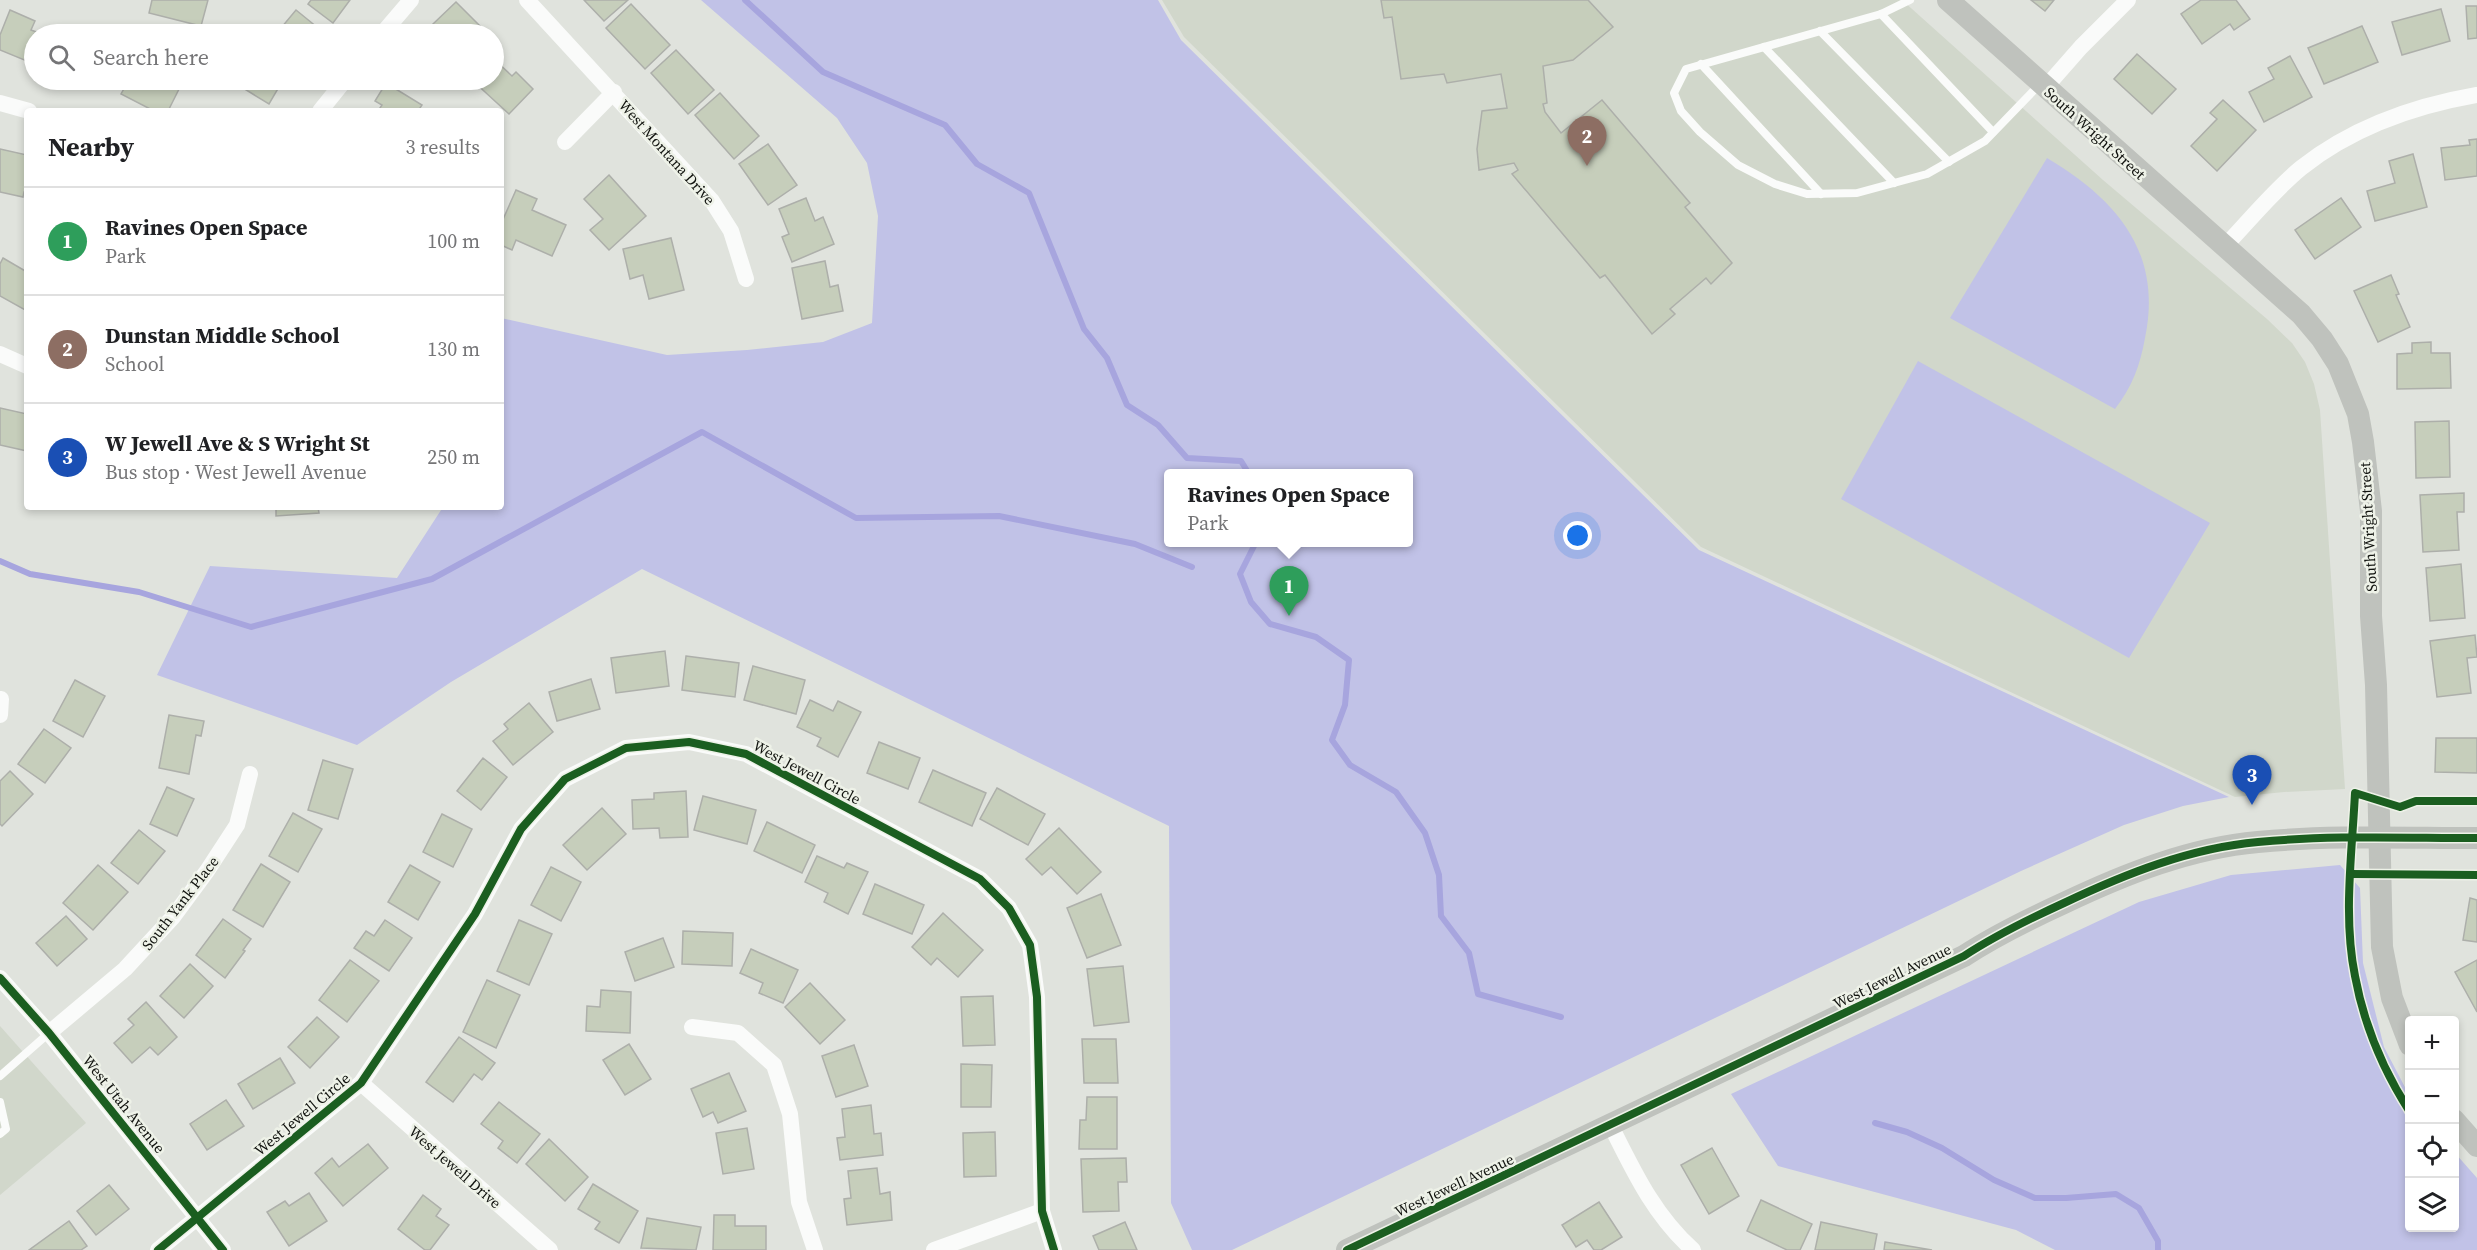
<!DOCTYPE html>
<html lang="en">
<head>
<meta charset="utf-8">
<style>
	:root { --surface:#fff; --page:#f6f6f6; --text:#202124; --muted:#757577; --line:#e0e0e0; --accent:#595b56 }
	body { margin:0; font-family:"Source Serif 4",serif; background:var(--page); color:var(--text) }
	.controls { position:absolute; right:18px; bottom:18px; display:grid; overflow:hidden; border-radius:6px; box-shadow:0 3px 9px #0003 }
	.controls button { width:54px; height:54px; display:grid; place-items:center; padding:0; border:0; border-bottom:2px solid var(--line); background:var(--surface); color:var(--text); font:30px sans-serif }
	.you { position:absolute; left:1578px; top:536px; width:21px; height:21px; margin:-15px; border:4px solid #fff; border-radius:50%; background:#1a73e8; box-shadow:0 0 0 9px #1a73e833 }
	.badge { display:grid; place-items:center; width:39px; height:39px; border-radius:50%; background:var(--accent); color:#fff; font-size:20px; font-weight:700 }
	.pin { position:absolute; translate:-50% -50px; filter:drop-shadow(0 2px 3px #0008) }
	.pin::after { content:''; position:absolute; top:32px; width:21px; height:18px; background:inherit; clip-path:polygon(0 0,100% 0,50% 100%) }
	.popup { position:absolute; left:1164px; top:469px; width:249px; height:78px; box-sizing:border-box; display:grid; place-content:center; border-radius:6px; background:var(--surface); filter:drop-shadow(0 2px 4px #0005); font-size:20px; white-space:nowrap; color:var(--muted) }
	.popup b { font-size:22px; color:var(--text) }
	.popup::after { content:''; position:absolute; left:50%; top:100%; margin-left:-12px; border:12px solid transparent; border-top-color:var(--surface) }
	.list { margin:0; padding:0; list-style:none }
	h2 { display:flex; justify-content:space-between; align-items:center; height:78px; margin:0; padding:0 24px; font-size:26px }
	h2 small { font-size:20px; font-weight:400; color:var(--muted) }
	.list li { display:grid; grid-template-columns:39px 1fr auto; gap:18px; align-items:center; box-sizing:border-box; height:108px; padding:0 24px; border-top:2px solid var(--line) }
	.list b { display:block; font-size:22px; white-space:nowrap }
	.list p { margin:0; font-size:20px; white-space:nowrap; color:var(--muted) }
	.list em { font-size:20px; font-style:normal; color:var(--muted) }
	.icon { flex:none; width:33px; height:33px; fill:none; stroke:currentColor; stroke-width:2; stroke-linecap:round; stroke-linejoin:round }
	.map { position:relative; flex:none; width:2477px; height:1250px; overflow:hidden }
	.search { position:absolute; background:var(--surface); box-shadow:0 3px 9px #0003; left:24px; top:24px; width:480px; height:66px; display:flex; align-items:center; gap:15px; box-sizing:border-box; padding:0 21px; border-radius:33px; color:var(--muted); font-size:22px }
	.panel { position:absolute; background:var(--surface); box-shadow:0 3px 9px #0003; left:24px; top:108px; width:480px; height:402px; border-radius:6px }
	.map>svg:first-child { display:block }
	.built { fill:#d1d7cb }
	.green { fill:#c1c2e7; fill-rule:evenodd }
	.lines { fill:none; stroke-linecap:round; stroke-linejoin:round }
	.stream { stroke:#a7a5de; stroke-width:6 }
	.building { fill:#c6cebb; stroke:#adafaa; stroke-width:1.5 }
	.lane { stroke:#fafbfa; stroke-width:8 }
	.street { stroke:#fafbfa; stroke-width:16 }
	.secondary { stroke:#bfc2bd; stroke-width:22 }
	.cycleway-casing { stroke:#eef2e8; stroke-width:11 }
	.cycleway { stroke:#1b5e20; stroke-width:8 }
	.labels { text-anchor:middle; dominant-baseline:central; stroke-width:5; stroke-linejoin:round; paint-order:stroke }
	.street-label { font-size:15px; fill:#10120e; stroke:#eef2e8 }
</style>
</head>
<body>
<div class="map">
<svg width="2477" height="1250" viewBox="0 0 2477 1250">
	<rect width="100%" height="100%" fill="#e0e3dd"/>
	<!-- built -->
	<g class="built">
		<polygon points="1162,0 1902,0 2103,180 2267,319 2292,343 2305,362 2314,384 2320,410 2345,789 2284,792 2235,797 1701,547 1184,37"/>
		<polygon points="0,1026 86,1123 0,1195"/>
	</g>
	<!-- green -->
	<g class="green">
		<path d="M701,0H1158L1181,40L1699,550L2229,797L2183,806L2124,825L2021,871L1232,1250H1192L1171,1203L1169,826L642,569L451,682L357,745L157,675L210,566L397,578L443,507H501V318L667,355L747,350L823,342L872,323L878,216L867,163L837,118ZM1169,474H1409V542H1169Z"/>
		<path d="M2047,158C2116,199 2163,252 2145,338C2140,366 2132,387 2115,409L1950,318Z"/>
		<polygon points="1918,361 2210,523 2129,658 1841,499"/>
		<polygon points="2340,865 2360,888 2363,963 2384,1047 2409,1095 2410,1228 2454,1228 2455,1153 2477,1178 2477,1250 2055,1250 2016,1230 1778,1166 1731,1094 2139,902 2231,875"/>
	</g>
	<g class="lines">
		<!-- stream -->
		<g class="stream">
			<polyline points="745,0 823,72 945,125 977,164 1029,193 1084,329 1107,358 1127,405 1158,425 1187,458 1241,461 1249,474"/>
			<polyline points="1256,542 1240,574 1251,602 1270,624 1316,637 1349,660 1345,705 1332,740 1350,765 1396,792 1425,833 1439,875 1441,916 1469,953 1478,994 1561,1017"/>
			<polyline points="0,561 30,574 139,592 251,627 432,579 702,432 856,518 999,516 1135,544 1192,567"/>
			<polyline points="1875,1123 1907,1132 1942,1148 1994,1180 2035,1198 2066,1198 2116,1194 2139,1208 2158,1241 2158,1250"/>
		</g>
	</g>
	<!-- building -->
	<g class="building">
		<polygon points="152,0 208,0 201,26 149,13"/>
		<polygon points="311,0 350,0 333,23 308,4"/>
		<polygon points="584,0 628,0 604,21"/>
		<polygon points="1381,0 1588,0 1613,27 1573,60 1543,66 1547,103 1543,104 1545,112 1561,133 1602,100 1690,203 1685,207 1732,263 1711,284 1706,278 1670,309 1675,314 1652,334 1605,275 1600,278 1512,174 1518,170 1514,163 1479,170 1477,149 1482,111 1507,108 1501,74 1447,83 1444,74 1401,79 1392,17 1384,18"/>
		<polygon points="2031,0 2054,0 2045,11"/>
		<polygon points="2201,0 2236,0 2250,19 2234,30 2230,24 2202,44 2181,14"/>
		<polygon points="456,2 488,34 443,34 433,24"/>
		<polygon points="631,4 670,45 645,69 606,28"/>
		<polygon points="2466,6 2477,6 2477,38 2468,39"/>
		<polygon points="2441,9 2450,41 2402,55 2392,22"/>
		<polygon points="10,10 35,21 31,30 42,34 34,34 34,64 0,50 0,35"/>
		<polygon points="296,10 323,32 321,34 276,34"/>
		<polygon points="2362,26 2378,62 2324,84 2308,48"/>
		<polygon points="676,50 714,90 688,114 651,73"/>
		<polygon points="2137,54 2176,89 2152,114 2114,79"/>
		<polygon points="2290,56 2312,97 2264,122 2249,92 2274,79 2268,68"/>
		<polygon points="494,59 512,76 516,72 533,89 509,114 472,80 494,80"/>
		<polygon points="129,80 167,80 165,82 179,89 168,111 154,111 121,94"/>
		<polygon points="248,80 283,80 269,104 243,88"/>
		<polygon points="386,83 422,105 418,111 378,111 382,105 375,101"/>
		<polygon points="720,93 759,136 734,159 695,115"/>
		<polygon points="2223,100 2256,130 2217,171 2191,146 2217,119 2210,113"/>
		<polygon points="2477,139 2477,176 2445,180 2441,148 2470,145 2469,140"/>
		<polygon points="768,144 797,185 768,205 739,164"/>
		<polygon points="0,149 27,155 27,192 24,192 23,197 0,192"/>
		<polygon points="2413,154 2427,207 2375,221 2367,191 2395,183 2389,161"/>
		<polygon points="609,175 646,216 609,250 590,230 603,219 584,199"/>
		<polygon points="516,190 537,199 532,210 566,225 552,256 516,240 512,250 501,245 501,224"/>
		<polygon points="806,198 815,221 823,217 834,244 792,262 782,237 789,234 779,209"/>
		<polygon points="2341,198 2361,227 2315,259 2295,230"/>
		<polygon points="671,238 684,290 649,299 643,275 630,279 623,249"/>
		<polygon points="3,258 27,272 27,311 0,296 0,264"/>
		<polygon points="825,261 830,287 838,285 843,311 802,319 792,268"/>
		<polygon points="2391,275 2399,294 2396,295 2410,327 2378,342 2354,291"/>
		<polygon points="2431,342 2431,353 2450,353 2451,388 2397,389 2397,354 2412,353 2412,343"/>
		<polygon points="0,408 27,414 27,451 0,445"/>
		<polygon points="2449,421 2450,477 2416,478 2415,422"/>
		<polygon points="2464,493 2464,512 2457,512 2459,550 2423,552 2420,495"/>
		<polygon points="276,507 318,507 319,513 276,516"/>
		<polygon points="2461,564 2465,618 2430,621 2426,568"/>
		<polygon points="2475,635 2477,657 2467,658 2471,693 2437,697 2430,641"/>
		<polygon points="665,651 669,686 616,693 611,658"/>
		<polygon points="686,656 739,663 735,697 682,690"/>
		<polygon points="753,666 805,680 796,714 744,700"/>
		<polygon points="591,679 600,709 557,721 549,692"/>
		<polygon points="75,680 105,696 83,737 53,721"/>
		<polygon points="810,700 833,711 838,701 861,712 838,757 817,746 821,738 797,727"/>
		<polygon points="529,703 553,732 513,765 493,741 508,729 504,724"/>
		<polygon points="169,715 204,721 201,736 196,735 189,774 159,768"/>
		<polygon points="44,729 71,748 45,783 18,764"/>
		<polygon points="2436,738 2477,738 2477,773 2435,772"/>
		<polygon points="879,742 920,758 908,789 867,773"/>
		<polygon points="483,758 507,777 481,810 457,791"/>
		<polygon points="323,760 353,769 338,819 308,810"/>
		<polygon points="933,770 986,793 972,826 919,802"/>
		<polygon points="10,771 33,794 2,826 0,824 0,781"/>
		<polygon points="167,787 194,799 177,836 150,824"/>
		<polygon points="997,788 1045,814 1028,845 980,819"/>
		<polygon points="686,791 688,837 660,838 659,828 633,829 632,800 654,799 654,793"/>
		<polygon points="703,796 756,810 747,844 694,830"/>
		<polygon points="602,808 626,834 587,870 563,845"/>
		<polygon points="293,813 322,829 298,872 269,856"/>
		<polygon points="442,814 472,829 453,867 423,852"/>
		<polygon points="767,822 815,845 802,873 754,851"/>
		<polygon points="1059,828 1101,872 1077,894 1051,867 1042,875 1026,859"/>
		<polygon points="139,830 165,851 138,884 111,863"/>
		<polygon points="817,856 844,868 847,863 868,872 848,914 824,902 828,893 805,882"/>
		<polygon points="261,864 290,882 263,927 233,910"/>
		<polygon points="98,865 128,892 93,930 63,903"/>
		<polygon points="410,865 440,882 418,920 388,902"/>
		<polygon points="551,867 581,882 561,921 531,905"/>
		<polygon points="875,884 924,905 912,934 863,914"/>
		<polygon points="1101,894 1121,945 1087,958 1067,908"/>
		<polygon points="2470,898 2477,900 2477,942 2463,940"/>
		<polygon points="943,913 983,950 958,977 937,958 931,965 912,947"/>
		<polygon points="66,916 87,939 57,966 36,943"/>
		<polygon points="223,919 251,939 243,950 245,951 225,978 196,955"/>
		<polygon points="385,920 412,938 389,971 354,948 366,931 374,936"/>
		<polygon points="519,920 552,934 529,985 497,971"/>
		<polygon points="683,931 733,933 732,966 682,964"/>
		<polygon points="663,938 674,967 635,981 625,952"/>
		<polygon points="751,949 798,970 783,1003 759,993 763,983 740,973"/>
		<polygon points="350,960 379,981 347,1022 319,1000"/>
		<polygon points="2477,960 2477,1012 2455,972"/>
		<polygon points="190,964 213,986 184,1018 160,996"/>
		<polygon points="1123,966 1129,1022 1094,1026 1087,969"/>
		<polygon points="487,980 520,995 496,1048 463,1032"/>
		<polygon points="810,983 845,1020 820,1044 785,1007"/>
		<polygon points="601,990 631,992 630,1033 586,1031 587,1006 600,1007"/>
		<polygon points="993,996 995,1045 963,1046 961,997"/>
		<polygon points="146,1002 177,1037 158,1055 150,1047 132,1063 114,1043 134,1025 128,1019"/>
		<polygon points="317,1017 339,1037 310,1068 288,1047"/>
		<polygon points="459,1037 495,1063 482,1080 474,1074 453,1102 426,1082"/>
		<polygon points="1082,1039 1116,1039 1118,1083 1084,1083"/>
		<polygon points="629,1044 651,1079 625,1095 603,1060"/>
		<polygon points="854,1045 868,1086 836,1097 822,1056"/>
		<polygon points="280,1058 295,1083 253,1109 238,1084"/>
		<polygon points="961,1064 992,1065 991,1107 961,1107"/>
		<polygon points="729,1073 746,1111 718,1123 713,1112 703,1117 691,1089"/>
		<polygon points="1087,1097 1117,1097 1117,1149 1079,1149 1080,1120 1086,1120"/>
		<polygon points="226,1100 244,1126 207,1150 190,1124"/>
		<polygon points="499,1102 540,1134 517,1163 498,1148 503,1141 481,1124"/>
		<polygon points="871,1105 874,1134 881,1133 883,1155 840,1160 837,1138 845,1137 842,1109"/>
		<polygon points="747,1128 754,1169 723,1174 716,1133"/>
		<polygon points="995,1132 996,1176 964,1177 963,1133"/>
		<polygon points="549,1139 588,1177 565,1201 526,1164"/>
		<polygon points="368,1144 388,1168 343,1206 315,1173 332,1158 339,1167"/>
		<polygon points="1712,1148 1739,1196 1709,1214 1681,1165"/>
		<polygon points="1126,1158 1127,1182 1118,1182 1119,1211 1083,1212 1081,1159"/>
		<polygon points="877,1168 880,1194 890,1192 892,1220 847,1225 844,1199 851,1198 848,1171"/>
		<polygon points="593,1184 638,1211 619,1243 595,1229 600,1222 578,1209"/>
		<polygon points="109,1185 129,1209 96,1235 77,1211"/>
		<polygon points="309,1193 327,1221 289,1246 267,1212 285,1201 289,1206"/>
		<polygon points="423,1195 441,1209 436,1216 449,1225 430,1250 425,1250 398,1229"/>
		<polygon points="1761,1200 1812,1224 1800,1250 1787,1250 1747,1231"/>
		<polygon points="1599,1202 1622,1237 1601,1250 1594,1250 1587,1240 1576,1247 1562,1225"/>
		<polygon points="714,1215 735,1215 735,1226 766,1226 766,1250 713,1250"/>
		<polygon points="647,1218 701,1227 696,1250 641,1248"/>
		<polygon points="69,1221 87,1246 81,1250 29,1250"/>
		<polygon points="1125,1222 1137,1250 1099,1250 1093,1236"/>
		<polygon points="1821,1222 1877,1234 1874,1250 1815,1250"/>
		<polygon points="1885,1242 1932,1250 1884,1250"/>
	</g>
	<g class="lines">
		<!-- lane -->
		<g class="lane">
			<polyline points="1910,0 1881,14 1686,69 1674,93 1681,111 1700,132 1738,165 1775,184 1807,194 1857,193 1927,174 1985,141 2040,84"/>
			<polyline points="1881,14 1993,132"/>
			<polyline points="1820,31 1949,162"/>
			<polyline points="1764,47 1894,183"/>
			<polyline points="1701,64 1821,194"/>
			<polyline points="0,1076 49,1033"/>
			<polyline points="0,1102 6,1129 0,1134"/>
		</g>
		<!-- street -->
		<g class="street">
			<polyline points="527,0 712,201 731,231 746,279"/>
			<polyline points="382,34 411,0"/>
			<polyline points="2045,88 2081,47 2128,0"/>
			<polyline points="0,103 29,111"/>
			<polyline points="320,111 345,80"/>
			<polyline points="565,142 614,92"/>
			<path d="M2224,247C2249,221 2273,191 2301,168C2353,127 2413,106 2477,95"/>
			<polyline points="0,354 27,366"/>
			<polyline points="0,715 1,699"/>
			<polyline points="0,978 49,1033 223,1250"/>
			<polyline points="692,1027 738,1033 774,1065 790,1114 799,1202 815,1250"/>
			<polyline points="49,1033 125,969 173,917 207,871 237,825 250,774"/>
			<polyline points="361,1083 550,1250"/>
			<path d="M1611,1126C1634,1172 1654,1215 1693,1250"/>
			<polyline points="158,1250 361,1083 475,914 521,829 565,779 626,748 689,742 746,754 980,879 1009,908 1030,945 1037,997 1042,1211 1054,1250"/>
			<polyline points="934,1250 1042,1211"/>
		</g>
		<!-- secondary -->
		<g class="secondary">
			<polyline points="1948,0 2301,314 2322,339 2338,364 2358,414 2363,442 2371,511 2371,616 2376,685 2382,947 2392,998 2410,1045"/>
			<polyline points="2454,1120 2477,1146"/>
			<path d="M1347,1250L1964,956C1996,935 2029,919 2064,903C2125,874 2190,848 2258,842C2331,835 2404,838 2477,838"/>
		</g>
		<!-- cycleway casing -->
		<g class="cycleway-casing">
			<g id="cycleway">
				<polyline points="2351,874 2477,875"/>
				<polyline points="0,978 49,1033 223,1250"/>
				<path d="M2410,1112C2383,1070 2364,1025 2355,976C2343,917 2352,853 2355,793L2400,807L2416,801H2477"/>
				<polyline points="158,1250 361,1083 475,914 521,829 565,779 626,748 689,742 746,754 980,879 1009,908 1030,945 1037,997 1042,1211 1054,1250"/>
				<path d="M1347,1250L1964,956C1996,935 2029,919 2064,903C2125,874 2190,848 2258,842C2331,835 2404,838 2477,838"/>
			</g>
		</g>
		<!-- cycleway -->
		<use href="#cycleway" class="cycleway"/>
	</g>
	<g class="labels">
		<!-- street labels -->
		<g class="street-label">
			<text transform="translate(2095 133) rotate(42)">South Wright Street</text>
			<text transform="translate(667 152) rotate(48)">West Montana Drive</text>
			<text transform="translate(2368 527) rotate(-93)">South Wright Street</text>
			<text transform="translate(807 772) rotate(28)">West Jewell Circle</text>
			<text transform="translate(180 903) rotate(-52)">South Yank Place</text>
			<text transform="translate(1892 976) rotate(-26)">West Jewell Avenue</text>
			<text transform="translate(124 1104) rotate(51)">West Utah Avenue</text>
			<text transform="translate(302 1114) rotate(-40)">West Jewell Circle</text>
			<text transform="translate(455 1167) rotate(41)">West Jewell Drive</text>
			<text transform="translate(1454 1185) rotate(-25)">West Jewell Avenue</text>
		</g>
	</g>
</svg>
<div class="controls">
<button>+</button>
<button>−</button>
<button><svg class="icon" aria-label="locate" viewBox="0 0 24 24"><circle cx="12" cy="12" r="6"/><path d="M12 2v4M12 18v4M2 12h4M18 12h4"/></svg></button>
<button><svg class="icon" aria-label="layers" viewBox="0 0 24 24"><path d="M12 4l9 5-9 5-9-5zM3 14l9 5 9-5"/></svg></button>
</div>
<div class="you"></div>
<div class="pin badge" style="left:1289px;top:616px;background:#2e9e5b">1</div>
<div class="popup"><b>Ravines Open Space</b>Park</div>
<div class="pin badge" style="left:1587px;top:166px;background:#8d6e63">2</div>
<div class="pin badge" style="left:2252px;top:805px;background:#1a4fb4">3</div>
<div class="search"><svg class="icon" aria-label="search" viewBox="0 0 24 24"><circle cx="10" cy="10" r="6"/><path d="M15 15l6 6"/></svg>Search here</div>
<section class="panel">
<h2>Nearby<small>3 results</small></h2>
<ul class="list">
<li><span class="badge" style="background:#2e9e5b">1</span><div><b>Ravines Open Space</b><p>Park</p></div><em>100 m</em></li>
<li><span class="badge" style="background:#8d6e63">2</span><div><b>Dunstan Middle School</b><p>School</p></div><em>130 m</em></li>
<li><span class="badge" style="background:#1a4fb4">3</span><div><b>W Jewell Ave &amp; S Wright St</b><p>Bus stop · West Jewell Avenue</p></div><em>250 m</em></li>
</ul>
</section>
</div>
</body>
</html>
